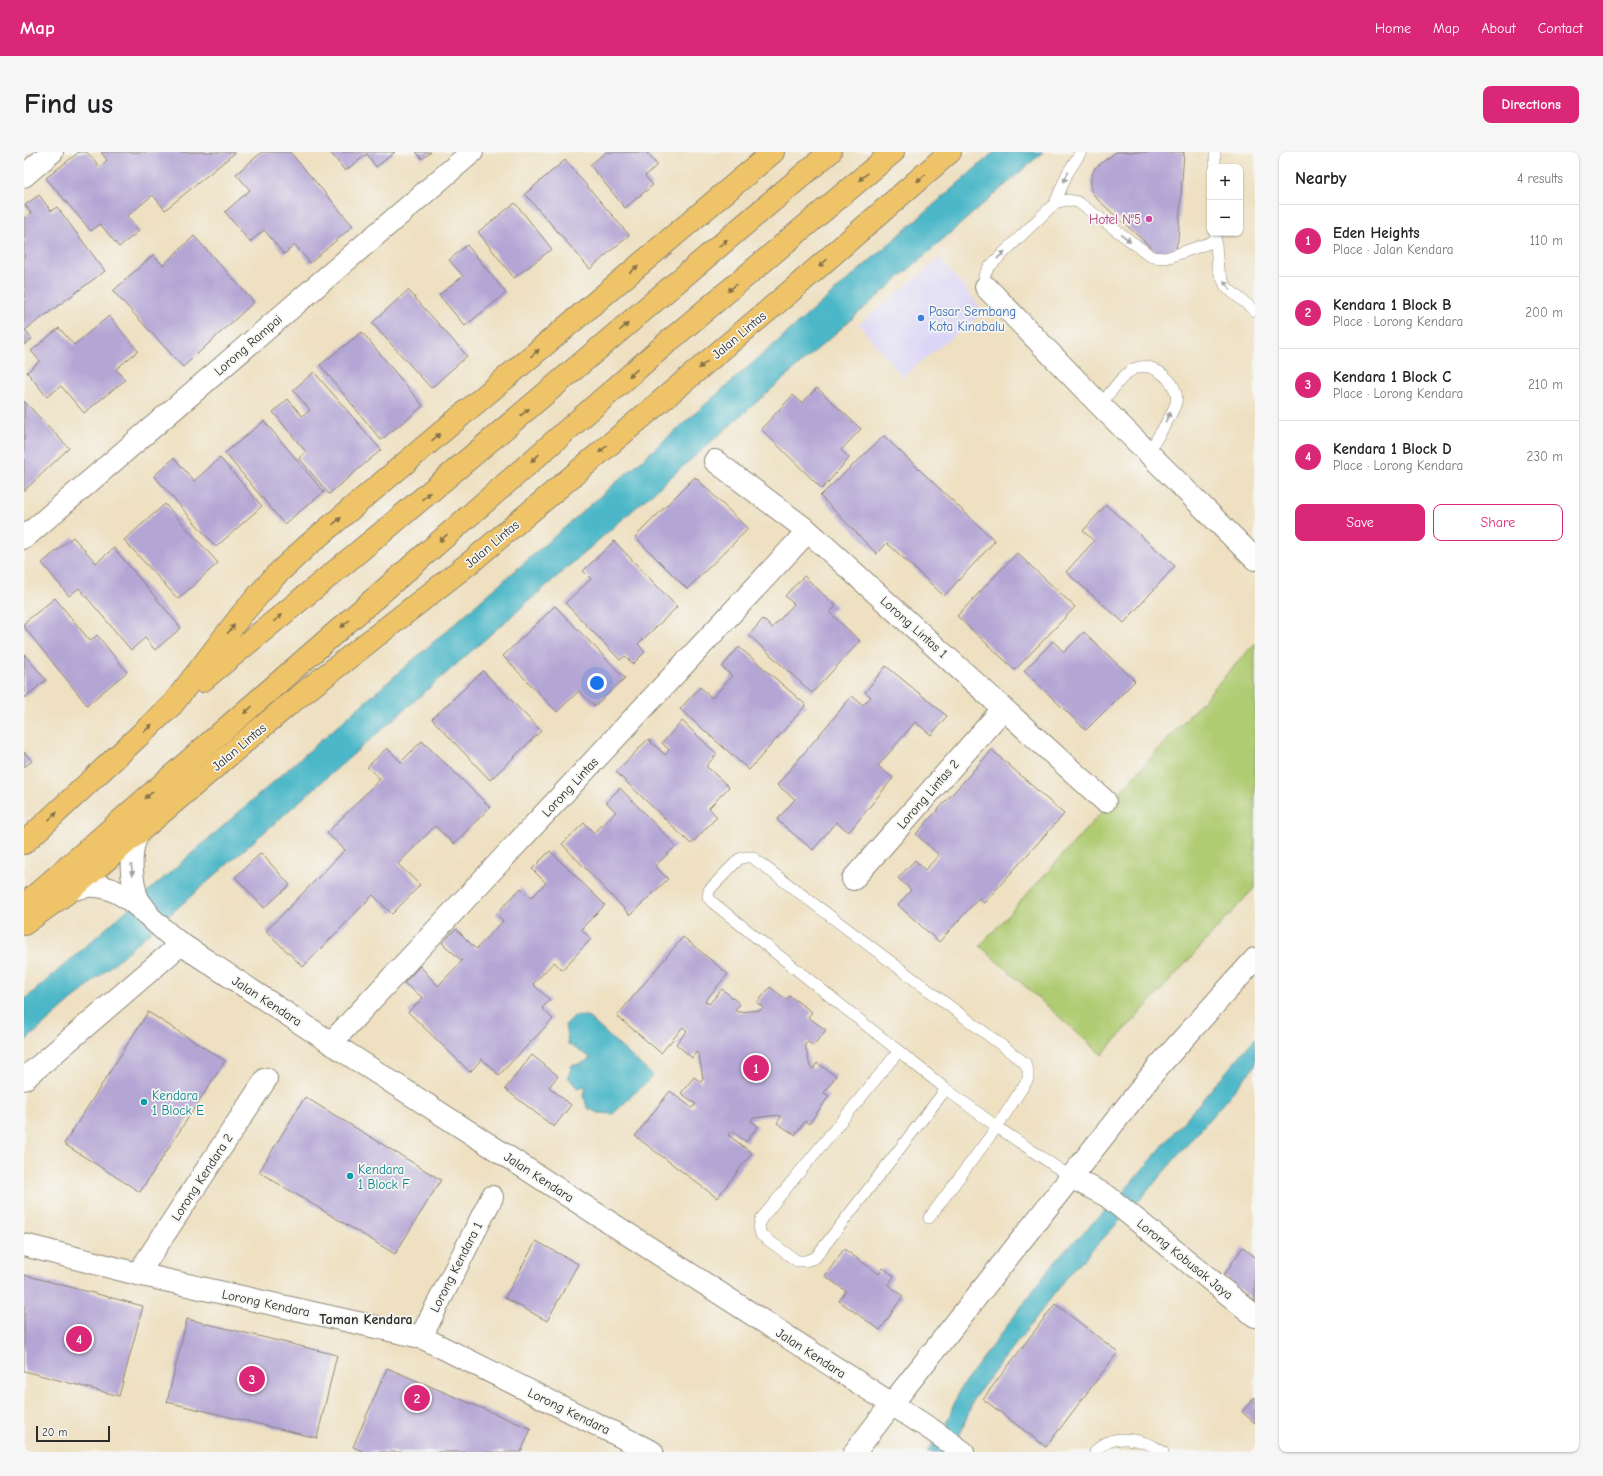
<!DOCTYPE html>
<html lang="en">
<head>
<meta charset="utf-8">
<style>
	:root { --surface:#fff; --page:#f6f6f6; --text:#202124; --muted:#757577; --line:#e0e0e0; --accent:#db2777 }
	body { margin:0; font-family:"Comic Neue",sans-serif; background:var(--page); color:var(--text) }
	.controls { position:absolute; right:12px; top:12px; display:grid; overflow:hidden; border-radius:8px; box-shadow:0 1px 3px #0004 }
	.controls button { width:36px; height:36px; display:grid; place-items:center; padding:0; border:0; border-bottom:1px solid var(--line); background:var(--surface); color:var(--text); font:20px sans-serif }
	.scale { position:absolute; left:12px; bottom:10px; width:74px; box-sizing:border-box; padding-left:4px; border:2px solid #2b2b2b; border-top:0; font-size:11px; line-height:14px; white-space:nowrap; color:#2b2b2b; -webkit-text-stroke:3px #f6f6f2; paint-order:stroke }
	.you { position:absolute; left:573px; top:531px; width:14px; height:14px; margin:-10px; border:3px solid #fff; border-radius:50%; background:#1a73e8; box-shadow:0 0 0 6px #1a73e833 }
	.badge { display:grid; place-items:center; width:26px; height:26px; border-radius:50%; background:var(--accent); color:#fff; font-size:13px; font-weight:700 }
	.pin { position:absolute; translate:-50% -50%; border:2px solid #fff; box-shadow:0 1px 4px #0006 }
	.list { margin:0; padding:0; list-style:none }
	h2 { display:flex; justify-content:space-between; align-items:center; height:52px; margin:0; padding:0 16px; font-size:17px }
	h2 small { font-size:13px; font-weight:400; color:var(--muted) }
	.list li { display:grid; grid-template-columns:26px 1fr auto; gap:12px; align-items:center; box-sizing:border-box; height:72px; padding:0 16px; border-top:1px solid var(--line) }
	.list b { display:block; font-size:15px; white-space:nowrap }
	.list p { margin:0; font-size:13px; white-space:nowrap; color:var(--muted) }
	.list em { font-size:13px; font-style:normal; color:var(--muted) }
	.actions { display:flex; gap:8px; padding:12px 16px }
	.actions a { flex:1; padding:9px 0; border:1px solid var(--accent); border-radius:8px; text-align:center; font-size:14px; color:var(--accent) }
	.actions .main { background:var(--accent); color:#fff }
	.map { position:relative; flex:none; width:1231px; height:1300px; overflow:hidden; border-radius:8px }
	header { display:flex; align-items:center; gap:24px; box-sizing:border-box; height:56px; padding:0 20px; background:var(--accent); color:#fff }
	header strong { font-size:19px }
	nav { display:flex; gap:22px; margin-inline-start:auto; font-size:14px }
	.intro { display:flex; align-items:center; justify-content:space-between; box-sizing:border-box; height:96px; padding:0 24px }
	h1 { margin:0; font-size:28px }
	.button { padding:10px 18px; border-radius:8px; background:var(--accent); color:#fff; font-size:14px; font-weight:700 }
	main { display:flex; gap:24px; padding:0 24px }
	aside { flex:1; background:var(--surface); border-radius:8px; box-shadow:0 1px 3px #0004 }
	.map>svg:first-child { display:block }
	.built { fill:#dcd6f6 }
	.green { fill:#b0cc73; stroke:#6e7c4f }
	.water { fill:#4cb7c8; stroke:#3c717a }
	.building { fill:#b3a5d4 }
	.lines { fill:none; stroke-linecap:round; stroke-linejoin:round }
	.service-casing { stroke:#8c8676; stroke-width:12 }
	.minor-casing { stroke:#8c8676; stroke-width:24 }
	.tertiary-casing { stroke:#8c8676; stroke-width:24 }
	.trunk-casing { stroke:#8c8676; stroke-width:24 }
	.service { stroke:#fff; stroke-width:11 }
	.minor { stroke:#fff; stroke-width:22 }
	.tertiary { stroke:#fff; stroke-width:22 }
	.trunk { stroke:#efc469; stroke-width:22 }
	.oneway { fill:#837047 }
	.oneway2 { fill:#a0a0a0 }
	.hotel-dot { fill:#d1479c; stroke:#f6f6f2; stroke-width:1.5 }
	.shop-dot { fill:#3f7fe0; stroke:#f6f6f2; stroke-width:1.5 }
	.culture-dot { fill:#0f9aa8; stroke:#f6f6f2; stroke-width:1.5 }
	.labels { text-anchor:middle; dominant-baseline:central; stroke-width:3.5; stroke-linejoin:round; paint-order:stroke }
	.hotel-label { font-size:13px; fill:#b23c85; stroke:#f6f6f2; text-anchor:end }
	.shop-label { font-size:13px; fill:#366cbe; stroke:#f6f6f2; text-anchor:start }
	.street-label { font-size:13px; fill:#2b2b2b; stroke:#f6f6f2 }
	.culture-label { font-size:13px; fill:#0d838f; stroke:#f6f6f2; text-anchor:start }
	.neighbourhood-label { font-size:14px; font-weight:bold; fill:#2b2b2b; stroke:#f6f6f2 }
</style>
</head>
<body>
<header>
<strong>Map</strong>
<nav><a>Home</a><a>Map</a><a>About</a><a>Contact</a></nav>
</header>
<div class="intro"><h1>Find us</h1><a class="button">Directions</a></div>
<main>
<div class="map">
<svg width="1231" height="1300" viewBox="0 0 1231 1300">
	<rect width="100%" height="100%" fill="#f6f6f2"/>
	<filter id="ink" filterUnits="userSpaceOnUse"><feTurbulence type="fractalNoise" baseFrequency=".025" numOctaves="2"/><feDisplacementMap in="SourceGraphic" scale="8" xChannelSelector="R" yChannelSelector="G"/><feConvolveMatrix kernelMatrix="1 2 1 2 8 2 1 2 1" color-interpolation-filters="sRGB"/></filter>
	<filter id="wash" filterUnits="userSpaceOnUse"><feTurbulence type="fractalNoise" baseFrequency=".012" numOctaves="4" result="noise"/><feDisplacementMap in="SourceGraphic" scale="16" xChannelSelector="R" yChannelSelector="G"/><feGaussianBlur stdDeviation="0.9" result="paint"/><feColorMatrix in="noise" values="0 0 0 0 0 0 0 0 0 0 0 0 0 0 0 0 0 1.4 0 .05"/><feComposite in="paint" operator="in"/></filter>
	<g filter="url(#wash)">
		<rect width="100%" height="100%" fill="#eee0c1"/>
		<!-- built -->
		<polygon class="built" points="916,106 960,160 878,225 835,172"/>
		<!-- green -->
		<polygon class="green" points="1231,491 1231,735 1078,903 956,794"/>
		<!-- water -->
		<g class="water">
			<polygon points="970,0 1019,0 0,890 0,848"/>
			<polygon points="550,864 563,864 629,924 589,962 574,961 563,956 560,944 562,934 553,936 544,925 548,913 557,912 567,906 544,892 541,873"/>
			<polygon points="1231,886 1231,914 1114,1050 1048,1119 950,1246 936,1283 925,1300 903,1300 922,1272 936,1237 1032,1108 1100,1039"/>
		</g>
		<g id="blocks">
			<!-- building -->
			<g class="building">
				<polygon points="55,0 63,0 76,15 83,8 77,0 212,0 141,58 129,43 103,64 115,79 95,95 76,72 67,79 22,26"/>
				<polygon points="238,0 266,0 329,74 286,111 271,93 260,102 240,78 226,90 201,60 226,38 212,22"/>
				<polygon points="306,0 371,0 352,15 343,2 321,19"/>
				<polygon points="392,0 407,0 398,7"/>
				<polygon points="582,0 622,0 633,13 621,24 629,33 601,56 566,13"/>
				<polygon points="1092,0 1160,0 1154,87 1151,100 1142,102 1132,100 1073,47 1067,39 1067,26 1071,16"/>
				<polygon points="541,8 605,83 566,117 501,42"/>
				<polygon points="15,43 27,59 33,55 81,119 1,178 8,187 0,193 0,66 7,61 1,53"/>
				<polygon points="491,51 528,97 490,126 454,80"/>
				<polygon points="170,84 230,150 159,215 89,139 129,103 139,113"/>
				<polygon points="443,93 482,141 441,174 415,143 439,124 425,108"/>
				<polygon points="384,138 443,204 407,236 348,171"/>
				<polygon points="85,164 114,199 92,217 101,228 60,261 37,234 23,245 3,220 16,209 7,199 35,176 50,193"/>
				<polygon points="338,180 399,254 357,288 296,213"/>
				<polygon points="290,220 357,298 305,342 275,306 282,300 249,260 264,247 278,264 286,258 269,238"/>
				<polygon points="793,236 837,277 817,298 825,306 798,337 737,277 769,243 778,251"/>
				<polygon points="0,249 45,296 0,339"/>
				<polygon points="240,269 300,340 260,372 201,301"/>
				<polygon points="860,284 971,389 920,444 863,391 853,402 796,344"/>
				<polygon points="150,306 170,329 196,306 238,354 192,395 130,324"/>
				<polygon points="671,325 724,377 663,437 611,385"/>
				<polygon points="141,352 194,411 154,447 100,388"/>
				<polygon points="1082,353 1151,414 1100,471 1042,420 1070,389 1059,379"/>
				<polygon points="49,385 72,411 90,396 157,476 131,498 121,486 107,498 55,436 45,444 18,411"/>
				<polygon points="590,389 653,455 614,492 621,500 609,512 601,504 596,508 541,451 567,427 559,419"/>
				<polygon points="993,401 1051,455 991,518 933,464"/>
				<polygon points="780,424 812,454 806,461 836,489 788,541 725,483 739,467 748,476 770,452 761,444"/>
				<polygon points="31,446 66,489 73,483 103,520 63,553 0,475 0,471"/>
				<polygon points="531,454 601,526 571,554 555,539 533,560 479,504"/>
				<polygon points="1060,480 1111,529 1062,578 1000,519 1029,489 1040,500"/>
				<polygon points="715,495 782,553 725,618 656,557 676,535 688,546 708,524 698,515"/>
				<polygon points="0,502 22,528 0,546"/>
				<polygon points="862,514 923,564 907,583 891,570 854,614 869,626 825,680 812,670 789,698 753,668 771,647 753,633 828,544 839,553 847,545 841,540"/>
				<polygon points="459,519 517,579 466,628 408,567"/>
				<polygon points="658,569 693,602 682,614 705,635 685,656 693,665 667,692 592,620 624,587 641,603 645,598 638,591"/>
				<polygon points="398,589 466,655 430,692 411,674 374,712 396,733 368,762 349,743 279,815 242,779 321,698 303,681 356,627 343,615 363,596 377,610"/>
				<polygon points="968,598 1040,662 960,751 955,746 915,790 874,753 887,738 874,726 891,708 901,718 915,703 892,682"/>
				<polygon points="0,600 8,609 0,615"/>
				<polygon points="596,636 652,694 631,714 644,727 606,763 538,692 560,671 570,681 592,660 582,650"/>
				<polygon points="526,699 581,753 557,777 567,787 538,818 530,810 509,832 526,848 518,856 529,867 475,923 458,907 446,920 384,860 399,846 380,831 396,814 414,834 438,809 418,791 432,777 452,797 479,769 472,762 497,736 507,746 522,731 508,717"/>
				<polygon points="237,701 266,733 240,756 211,725"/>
				<polygon points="659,785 704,822 681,849 685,852 698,837 716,852 711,858 713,860 737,858 739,855 733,851 746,835 763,848 766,844 788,860 784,865 802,878 789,894 784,890 781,892 786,915 789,917 793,911 812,924 800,941 805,944 785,972 781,969 771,983 753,971 757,965 754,963 729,966 727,969 734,974 722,990 708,979 704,983 728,1001 693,1046 611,984 646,939 668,956 672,952 657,941 670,925 677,930 679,927 675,903 672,900 668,906 652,892 663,879 659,875 637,901 593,864"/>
				<polygon points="124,860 201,909 116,1040 40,992"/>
				<polygon points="508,903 534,924 525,935 547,953 530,975 481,937"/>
				<polygon points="281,945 417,1028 371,1102 235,1020"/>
				<polygon points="512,1089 554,1112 523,1169 481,1146"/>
				<polygon points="1219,1095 1231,1105 1231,1149 1199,1124"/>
				<polygon points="820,1097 855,1122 859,1116 870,1124 864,1133 879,1144 856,1178 815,1149 822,1139 801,1124"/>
				<polygon points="0,1123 119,1154 95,1244 0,1219"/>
				<polygon points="1031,1152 1094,1200 1022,1295 959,1247"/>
				<polygon points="163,1167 313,1203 293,1286 143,1250"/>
				<polygon points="363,1216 507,1277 497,1300 340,1300 329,1295"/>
				<polygon points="1231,1245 1231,1271 1218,1260"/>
			</g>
		</g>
	</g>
	<g filter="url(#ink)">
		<use href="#blocks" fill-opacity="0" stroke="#8c8676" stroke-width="1"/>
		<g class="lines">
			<!-- service casing -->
			<g class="service-casing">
				<g id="service">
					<polyline points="1191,0 1191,15"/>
					<polyline points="1031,51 1043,22 1057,0"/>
					<polyline points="1191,81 1194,117 1202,135 1231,159"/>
					<polyline points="962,135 960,124 965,115 1031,51 1043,48 1054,50 1128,105 1142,106 1191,89"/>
					<path d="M1076,253C1097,229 1111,197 1143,226C1150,233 1154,241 1152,251C1148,264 1132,287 1125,300"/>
					<polyline points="875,899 737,1067 735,1075 737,1083 773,1109 781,1109 791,1106 922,937"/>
					<polyline points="905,1066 973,975 1004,927 1004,918 1001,911 728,705 722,705 715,707 685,738 684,745 688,750 922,937 973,975 1047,1025"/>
					<path d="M1071,1300C1088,1279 1120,1287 1139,1300"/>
				</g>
			</g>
			<!-- minor casing -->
			<g class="minor-casing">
				<g id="minor">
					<polyline points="0,24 28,0"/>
					<polyline points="962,135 1076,253 1231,407"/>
					<polyline points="691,309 784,379 1081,649"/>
					<polyline points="0,386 448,0"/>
					<polyline points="829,727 979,557"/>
					<polyline points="307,891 784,379"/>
					<polyline points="0,927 157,792"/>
					<polyline points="1047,1025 1083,1044 1231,1164"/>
					<polyline points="0,1093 114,1122 397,1185 628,1300"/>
					<polyline points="114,1122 242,927"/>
					<polyline points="397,1185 468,1045"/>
					<polyline points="867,1253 1134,915 1231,807"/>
				</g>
			</g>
			<!-- tertiary casing -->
			<g class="tertiary-casing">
				<g id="tertiary">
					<path d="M114,680C105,699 107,723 112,742C113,748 120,755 123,760"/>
					<path d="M47,738C54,736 64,733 71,734C104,735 132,775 157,792L307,891L908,1278L939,1300"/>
					<polyline points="831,1300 867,1253"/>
				</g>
			</g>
			<!-- trunk casing -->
			<g class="trunk-casing">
				<g id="trunk">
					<polyline points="178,529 361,378 806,0"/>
					<polyline points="0,691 148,553 218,462 251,424 283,394 749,0"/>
					<polyline points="0,753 645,189 869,0"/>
					<polyline points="0,772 47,738 264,553 448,409 767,139 926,0"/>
				</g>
			</g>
			<!-- service -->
			<use href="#service" class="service"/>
			<!-- minor -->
			<use href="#minor" class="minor"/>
			<!-- tertiary -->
			<use href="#tertiary" class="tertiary"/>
			<!-- trunk -->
			<use href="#trunk" class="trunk"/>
		</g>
		<!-- one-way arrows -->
		<defs><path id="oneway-solid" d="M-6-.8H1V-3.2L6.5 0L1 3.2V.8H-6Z"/></defs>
		<g class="oneway">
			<use href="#oneway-solid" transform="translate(839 25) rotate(140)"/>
			<use href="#oneway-solid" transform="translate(897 26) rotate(139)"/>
			<use href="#oneway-solid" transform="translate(699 91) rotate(-40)"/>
			<use href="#oneway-solid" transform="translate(799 111) rotate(139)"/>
			<use href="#oneway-solid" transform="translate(610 117) rotate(-40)"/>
			<use href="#oneway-solid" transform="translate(708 136) rotate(140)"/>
			<use href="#oneway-solid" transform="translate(600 175) rotate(-40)"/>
			<use href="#oneway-solid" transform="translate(511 201) rotate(-41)"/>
			<use href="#oneway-solid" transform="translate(679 213) rotate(140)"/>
			<use href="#oneway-solid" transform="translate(609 221) rotate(139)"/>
			<use href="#oneway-solid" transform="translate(501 260) rotate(-40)"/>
			<use href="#oneway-solid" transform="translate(412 285) rotate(-40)"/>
			<use href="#oneway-solid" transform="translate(579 297) rotate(140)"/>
			<use href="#oneway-solid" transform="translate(511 306) rotate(139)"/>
			<use href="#oneway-solid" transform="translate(402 344) rotate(-40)"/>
			<use href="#oneway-solid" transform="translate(313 369) rotate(-40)"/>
			<use href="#oneway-solid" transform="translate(419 386) rotate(140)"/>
			<use href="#oneway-solid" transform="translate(254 466) rotate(-39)"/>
			<use href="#oneway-solid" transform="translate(321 472) rotate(138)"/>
			<use href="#oneway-solid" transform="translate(207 477) rotate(-52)"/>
			<use href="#oneway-solid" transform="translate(224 558) rotate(139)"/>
			<use href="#oneway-solid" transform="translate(124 576) rotate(-43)"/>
			<use href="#oneway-solid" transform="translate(125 643) rotate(139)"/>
			<use href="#oneway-solid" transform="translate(29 664) rotate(-43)"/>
		</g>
		<g class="oneway2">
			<use href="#oneway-solid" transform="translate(1042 25) rotate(115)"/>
			<use href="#oneway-solid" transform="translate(1102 86) rotate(37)"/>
			<use href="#oneway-solid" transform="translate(977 103) rotate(-44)"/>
			<use href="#oneway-solid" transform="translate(1203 133) rotate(-125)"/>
			<use href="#oneway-solid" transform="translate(1144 265) rotate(-61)"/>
			<use href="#oneway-solid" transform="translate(108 718) rotate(82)"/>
		</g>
	</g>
	<!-- markers -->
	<circle class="hotel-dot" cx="1125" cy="67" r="4"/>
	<circle class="shop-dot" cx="897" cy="166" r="4"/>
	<g class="culture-dot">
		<circle cx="120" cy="950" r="4"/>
		<circle cx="326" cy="1024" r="4"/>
	</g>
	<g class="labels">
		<!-- hotel labels -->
		<g class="hotel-label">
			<text x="1117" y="67">Hotel N°5</text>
		</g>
		<!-- shop labels -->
		<g class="shop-label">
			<text x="905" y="159">Pasar Sembang<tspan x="905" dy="15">Kota Kinabalu</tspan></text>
		</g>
		<!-- street labels -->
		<g class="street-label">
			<text transform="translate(715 183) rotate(-40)">Jalan Lintas</text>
			<text transform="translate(224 193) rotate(-41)">Lorong Rampai</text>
			<text transform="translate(468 392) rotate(-40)">Jalan Lintas</text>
			<text transform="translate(890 475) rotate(42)">Lorong Lintas 1</text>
			<text transform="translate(215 595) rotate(-40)">Jalan Lintas</text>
			<text transform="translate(546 635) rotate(-47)">Lorong Lintas</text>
			<text transform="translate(904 642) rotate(-49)">Lorong Lintas 2</text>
			<text transform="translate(243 849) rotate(33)">Jalan Kendara</text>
			<text transform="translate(178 1025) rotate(-57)">Lorong Kendara 2</text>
			<text transform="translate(515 1025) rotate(33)">Jalan Kendara</text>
			<text transform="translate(1161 1107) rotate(39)">Lorong Kobusak Jaya</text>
			<text transform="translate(432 1115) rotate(-63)">Lorong Kendara 1</text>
			<text transform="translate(242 1151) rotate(12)">Lorong Kendara</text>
			<text transform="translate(787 1201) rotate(33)">Jalan Kendara</text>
			<text transform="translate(545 1259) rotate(26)">Lorong Kendara</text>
		</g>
		<!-- culture labels -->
		<g class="culture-label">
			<text x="128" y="943">Kendara<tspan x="128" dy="15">1 Block E</tspan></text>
			<text x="334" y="1017">Kendara<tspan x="334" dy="15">1 Block F</tspan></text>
		</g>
		<!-- neighbourhood labels -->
		<g class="neighbourhood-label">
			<text x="342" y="1167">Taman Kendara</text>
		</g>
	</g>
</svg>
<div class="controls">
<button>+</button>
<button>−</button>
</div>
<div class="scale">20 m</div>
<div class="you"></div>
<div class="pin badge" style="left:732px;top:916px">1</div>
<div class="pin badge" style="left:393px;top:1246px">2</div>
<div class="pin badge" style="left:228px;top:1227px">3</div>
<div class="pin badge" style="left:55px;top:1187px">4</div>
</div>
<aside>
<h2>Nearby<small>4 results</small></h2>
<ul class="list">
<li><span class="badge">1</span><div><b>Eden Heights</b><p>Place · Jalan Kendara</p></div><em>110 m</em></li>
<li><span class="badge">2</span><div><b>Kendara 1 Block B</b><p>Place · Lorong Kendara</p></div><em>200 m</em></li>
<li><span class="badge">3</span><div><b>Kendara 1 Block C</b><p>Place · Lorong Kendara</p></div><em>210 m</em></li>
<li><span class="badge">4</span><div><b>Kendara 1 Block D</b><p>Place · Lorong Kendara</p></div><em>230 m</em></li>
</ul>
<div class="actions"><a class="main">Save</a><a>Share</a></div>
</aside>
</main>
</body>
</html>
